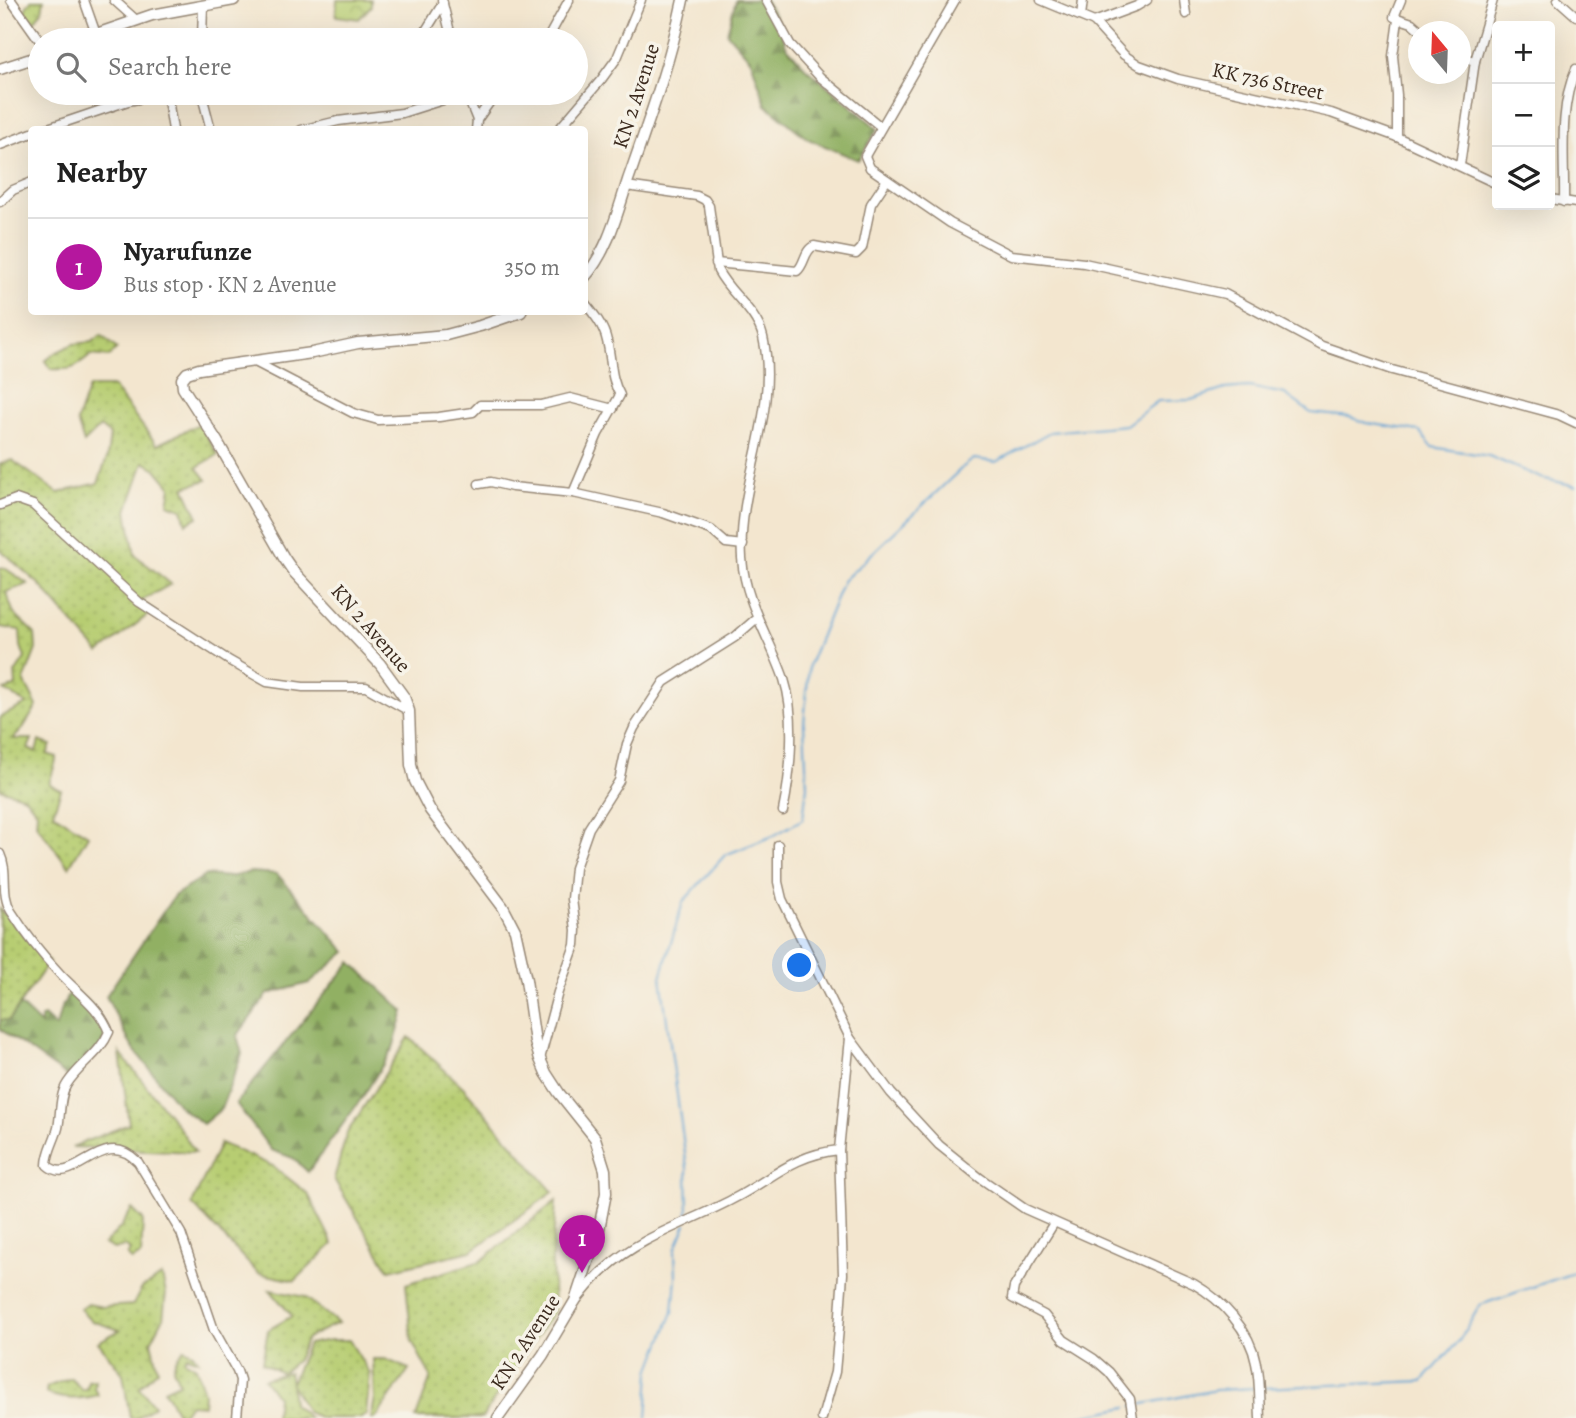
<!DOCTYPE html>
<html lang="en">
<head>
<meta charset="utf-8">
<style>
	:root { --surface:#fff; --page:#f6f6f6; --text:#222; --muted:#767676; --line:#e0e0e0; --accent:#b5179e }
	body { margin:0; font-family:Alegreya,serif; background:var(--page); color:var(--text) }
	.controls { position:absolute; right:21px; top:21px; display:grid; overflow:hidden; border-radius:7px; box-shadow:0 7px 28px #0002 }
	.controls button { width:63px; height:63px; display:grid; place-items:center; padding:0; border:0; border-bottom:2px solid var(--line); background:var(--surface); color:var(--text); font:35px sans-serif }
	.compass { position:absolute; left:1408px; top:21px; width:63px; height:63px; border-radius:50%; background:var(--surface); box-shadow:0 7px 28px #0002; rotate:341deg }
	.you { position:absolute; left:800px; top:966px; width:24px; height:24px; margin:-18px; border:5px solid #fff; border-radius:50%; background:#1a73e8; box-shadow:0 0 0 10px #1a73e833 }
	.badge { display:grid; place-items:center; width:46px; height:46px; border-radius:50%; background:var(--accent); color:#fff; font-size:23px; font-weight:700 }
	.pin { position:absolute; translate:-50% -58px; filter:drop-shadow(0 2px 4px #0008) }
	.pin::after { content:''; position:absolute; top:37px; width:24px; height:21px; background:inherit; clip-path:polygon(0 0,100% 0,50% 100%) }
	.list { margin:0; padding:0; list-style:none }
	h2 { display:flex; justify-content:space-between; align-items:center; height:91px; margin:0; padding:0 28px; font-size:30px }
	h2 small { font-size:23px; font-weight:400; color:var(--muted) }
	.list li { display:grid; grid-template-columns:46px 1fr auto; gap:21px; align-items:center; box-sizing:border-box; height:98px; padding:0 28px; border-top:2px solid var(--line) }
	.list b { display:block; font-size:26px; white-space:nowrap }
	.list p { margin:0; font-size:23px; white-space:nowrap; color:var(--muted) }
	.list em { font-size:23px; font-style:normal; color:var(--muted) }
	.icon { flex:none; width:38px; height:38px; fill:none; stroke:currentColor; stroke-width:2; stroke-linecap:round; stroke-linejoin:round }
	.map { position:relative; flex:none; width:1576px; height:1418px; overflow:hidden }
	.search { position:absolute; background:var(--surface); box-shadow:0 7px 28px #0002; left:28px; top:28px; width:560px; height:77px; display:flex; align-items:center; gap:18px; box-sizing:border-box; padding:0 24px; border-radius:38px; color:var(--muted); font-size:26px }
	.panel { position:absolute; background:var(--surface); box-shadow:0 7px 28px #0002; left:28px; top:126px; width:560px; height:189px; border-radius:7px }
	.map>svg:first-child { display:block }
	.grass { fill:url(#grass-dots); stroke:#797c48; stroke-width:2 }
	.forest { fill:url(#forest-firs); stroke:#666d41; stroke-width:2 }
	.park { fill:url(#park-crowns); stroke:#797c48; stroke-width:2 }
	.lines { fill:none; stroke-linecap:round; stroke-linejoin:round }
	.stream { stroke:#60a3d4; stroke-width:2 }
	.minor-casing { stroke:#978876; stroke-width:11 }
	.major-casing { stroke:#978876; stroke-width:13 }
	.minor { stroke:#fff; stroke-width:8 }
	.major { stroke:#fff; stroke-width:10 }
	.labels { text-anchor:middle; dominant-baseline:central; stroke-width:7; stroke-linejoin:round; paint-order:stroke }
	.street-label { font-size:21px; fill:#3b2a1e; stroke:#f7f3e8 }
</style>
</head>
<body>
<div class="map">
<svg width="1576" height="1418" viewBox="0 0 1576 1418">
	<defs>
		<pattern id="grass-dots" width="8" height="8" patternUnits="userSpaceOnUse" patternTransform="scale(1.75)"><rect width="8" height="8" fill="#b7cd72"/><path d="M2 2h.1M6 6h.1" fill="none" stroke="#9eb062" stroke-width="1.8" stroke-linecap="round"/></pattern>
		<pattern id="forest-firs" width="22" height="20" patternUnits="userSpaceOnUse" patternTransform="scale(1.75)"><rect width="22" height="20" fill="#91b064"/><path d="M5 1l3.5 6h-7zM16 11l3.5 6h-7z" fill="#788f52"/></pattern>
		<pattern id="park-crowns" width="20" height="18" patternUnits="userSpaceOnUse" patternTransform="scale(1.75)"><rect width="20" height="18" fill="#b7cd72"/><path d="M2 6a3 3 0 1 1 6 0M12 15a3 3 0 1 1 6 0" fill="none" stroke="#9eb062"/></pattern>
	</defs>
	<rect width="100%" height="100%" fill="#f7f3e8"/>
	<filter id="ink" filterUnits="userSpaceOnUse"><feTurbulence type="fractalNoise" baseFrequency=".0143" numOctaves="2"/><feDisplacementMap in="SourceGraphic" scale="14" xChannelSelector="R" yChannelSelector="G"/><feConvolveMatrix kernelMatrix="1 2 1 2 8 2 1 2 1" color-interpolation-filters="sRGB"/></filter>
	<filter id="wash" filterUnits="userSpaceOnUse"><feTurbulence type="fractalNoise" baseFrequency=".00686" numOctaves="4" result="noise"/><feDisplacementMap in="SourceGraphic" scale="28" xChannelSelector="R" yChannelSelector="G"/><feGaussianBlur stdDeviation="1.57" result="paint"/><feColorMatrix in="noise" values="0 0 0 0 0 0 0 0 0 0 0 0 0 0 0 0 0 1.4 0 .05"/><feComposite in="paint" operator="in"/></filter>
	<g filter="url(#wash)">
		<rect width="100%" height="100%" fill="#f3e6cf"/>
		<!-- grass -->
		<g class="grass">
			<polygon points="31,0 44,0 42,11 32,24 24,11"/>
			<path d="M101,335L117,349L109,357L91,355C75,369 72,370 51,369L45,361L55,353L73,344L92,342Z"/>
			<polygon points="89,387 113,387 157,445 199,424 218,455 197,467 207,480 184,487 198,517 186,523 182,509 168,504 171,487 156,469 144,462 127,511 135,555 171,584 141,601 153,611 99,653 39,584 0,550 0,506 19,503 0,502 0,464 12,460 58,493 98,483 107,458 110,435 100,427 84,443 77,421"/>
			<polygon points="0,568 6,569 28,584 6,592 14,614 35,634 36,649 24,681 37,706 21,731 13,739 32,739 28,749 36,752 39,741 51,745 47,754 57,757 49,784 61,790 53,813 88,835 69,867 36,824 37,812 25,797 0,789 0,717 27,704 4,690 16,686 15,673 25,658 21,646 20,630 0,627"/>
			<polygon points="0,909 49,962 9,1020 0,1020"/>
			<polygon points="409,1037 464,1088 553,1192 471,1251 389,1270 334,1179 347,1133"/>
			<polygon points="120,1053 178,1126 195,1152 72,1147 129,1124"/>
			<polygon points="220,1143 273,1166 308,1194 333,1244 295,1281 258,1273 192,1204"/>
			<polygon points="556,1201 552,1260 554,1311 482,1418 416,1418 431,1377 412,1341 406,1284 481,1261"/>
			<polygon points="132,1209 143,1220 141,1255 132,1260 127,1256 130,1250 125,1246 114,1249 104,1244 120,1228"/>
			<polygon points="162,1276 166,1293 163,1319 151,1342 158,1370 139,1387 154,1406 137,1418 130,1418 123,1374 98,1342 120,1330 92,1321 80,1309 88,1304 103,1307 133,1305 142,1288"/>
			<polygon points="270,1290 305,1297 338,1323 307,1338 297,1360 282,1373 262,1363 268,1330 292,1316"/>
			<polygon points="330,1340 349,1340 370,1374 366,1414 361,1418 321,1418 307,1412 291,1384 293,1404 309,1418 275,1418 277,1397 264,1379 289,1372 291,1383 308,1344"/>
			<polygon points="184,1349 193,1353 198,1360 187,1356 184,1360 196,1367 204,1393 203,1405 190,1404 180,1418 164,1390 179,1383 173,1368 176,1359"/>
			<polygon points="373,1359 385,1359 409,1369 376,1418 371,1418 375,1399"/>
			<path d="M71,1378L82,1390L87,1388L88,1381L95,1380L94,1388L98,1395C82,1400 61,1400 46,1393L47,1387Z"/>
		</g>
		<!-- forest -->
		<g class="forest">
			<polygon points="736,0 765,0 780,25 786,46 806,68 878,129 858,160 808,139 766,105 751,60 727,33"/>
			<polygon points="251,872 277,874 346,952 309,983 268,994 237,1036 242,1054 221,1109 203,1124 180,1107 132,1047 106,996 174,896 206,875 230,877"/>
			<polygon points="351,962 404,1011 393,1048 364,1095 308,1172 293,1158 271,1150 236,1103"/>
			<polygon points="72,989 91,1004 106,1031 103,1045 71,1079 0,1029 0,1020 9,1020 20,1005 41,1025 41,1018 44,1016 56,1027 61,1008"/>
		</g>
		<!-- park -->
		<polygon class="park" points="337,0 371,0 371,6 359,19 336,16"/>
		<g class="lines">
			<!-- stream -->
			<g class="stream">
				<polyline points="688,1215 687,1168 661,977 683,902 725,855 773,836 803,819 807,786 804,724 809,665 843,581 963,467 974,459 996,462 1050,432 1126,425 1158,401 1191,400 1225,389 1249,387 1285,394 1311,413 1350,417 1366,423 1419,431 1432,447 1489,456 1541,478 1576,486"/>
				<polyline points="1261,1388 1423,1381 1459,1341 1480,1305 1576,1272"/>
				<polyline points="1133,1406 1216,1390 1255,1388"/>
				<polyline points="647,1418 650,1371 673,1312 676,1277 675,1250 686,1224"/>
				<polyline points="1071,1418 1127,1407"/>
			</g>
		</g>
	</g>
	<g filter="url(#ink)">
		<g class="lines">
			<!-- minor casing -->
			<g class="minor-casing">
				<g id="minor">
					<polyline points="11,0 40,41"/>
					<polyline points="84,0 96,34"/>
					<polyline points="114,0 135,19"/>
					<polyline points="442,0 452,40"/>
					<polyline points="766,0 790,44 820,77 881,127"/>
					<polyline points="955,0 865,156 870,168 950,223 1011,255 1084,263 1225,294 1322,346 1392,370 1559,415 1576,423"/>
					<polyline points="1041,0 1094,22 1124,55 1139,65 1178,79 1331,113 1397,137 1497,184"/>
					<polyline points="1184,0 1186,14"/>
					<polyline points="1401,0 1394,17 1412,23 1422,32"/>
					<polyline points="1558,0 1576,16"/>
					<polyline points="1081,16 1083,0"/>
					<polyline points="1094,22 1137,6 1147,0"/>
					<polyline points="202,40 203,5"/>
					<polyline points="420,40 443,3"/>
					<polyline points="547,40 569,0"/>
					<polyline points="1460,57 1475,61"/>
					<polyline points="167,93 173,130"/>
					<polyline points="204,93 204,103 211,130"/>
					<polyline points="466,93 477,120 476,130"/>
					<polyline points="468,93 493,96"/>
					<polyline points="477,120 496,93"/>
					<polyline points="559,129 601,80 617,58 641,0"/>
					<polyline points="42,130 128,101 168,93"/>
					<polyline points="301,130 338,121 402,113 465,93"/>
					<polyline points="1397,137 1397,95 1393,56 1398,20"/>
					<polyline points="0,145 32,133"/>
					<polyline points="1460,165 1475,61 1493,0"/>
					<path d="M626,186L697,196L705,200L709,206L718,271C730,294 757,311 763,337C780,411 737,484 742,558C745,603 770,638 784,679C796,716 791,773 783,811"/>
					<polyline points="1550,199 1576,203"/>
					<polyline points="0,202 13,190 32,182"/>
					<path d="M1564,202C1565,160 1558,109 1576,69"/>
					<path d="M716,263L797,271C805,265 804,250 814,246L856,254L862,248L871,204L887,180"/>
					<polyline points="255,362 353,413 378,420 439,417 473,412 480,405 541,405 570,398 613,409"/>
					<polyline points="479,484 491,482 512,487 573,493 663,513 711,530 726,543 743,545"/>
					<path d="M573,493L598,434L620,395C610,378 612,360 607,341C604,326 594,314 584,302"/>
					<polyline points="0,505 16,499 33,505 139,602 230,661 267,682 303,687 366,687 409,711"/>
					<polyline points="778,845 778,882 782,899 850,1038 839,1150 843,1274 839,1328 835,1372 822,1418"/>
					<path d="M0,854C9,873 0,893 11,911C25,933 43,956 61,975C78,993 100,1008 109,1032C100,1054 79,1065 67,1084C59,1096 61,1114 58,1128C55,1140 47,1152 47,1165C74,1190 102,1124 138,1162L181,1233L214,1330L237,1371L240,1380L237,1418"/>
					<path d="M850,1038L891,1093L939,1145L980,1178L1025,1209L1194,1284C1222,1300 1250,1330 1256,1363C1260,1381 1259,1400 1260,1418"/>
					<polyline points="540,1059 558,992 575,945 576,930 572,899 575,868 589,828 619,781 627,744 634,728 664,682 735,637 757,618"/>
					<polyline points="1054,1223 1014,1287 1012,1298 1044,1315 1064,1340 1094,1359 1109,1372 1130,1399 1133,1418"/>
					<path d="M576,1301C585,1290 594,1278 605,1269C641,1236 690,1222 733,1199C772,1179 792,1155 839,1150"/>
				</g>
			</g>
			<!-- major casing -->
			<g class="major-casing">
				<g id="major">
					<polyline points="79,40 152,15 234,0"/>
					<polyline points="0,69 40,56"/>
					<path d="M584,278C608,251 617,214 628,180C649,120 670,62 683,0"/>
					<polyline points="498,1418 543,1355 575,1301 599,1229 606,1193 605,1170 595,1138 559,1093 546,1073 540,1059 535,1042 526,980 515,930 503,907 430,810 415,781 411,765 409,711 404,697 380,664 293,571 284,558 217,441 183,388 182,379 187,373 199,369 312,353 358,343 446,335 480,326 521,312"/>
				</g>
			</g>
			<!-- minor -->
			<use href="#minor" class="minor"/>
			<!-- major -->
			<use href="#major" class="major"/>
		</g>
	</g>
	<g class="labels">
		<!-- street labels -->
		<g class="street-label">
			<text transform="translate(1268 81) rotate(12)">KK 736 Street</text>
			<text transform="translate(636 96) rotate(-72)">KN 2 Avenue</text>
			<text transform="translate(371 628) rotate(49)">KN 2 Avenue</text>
			<text transform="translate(525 1342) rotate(-57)">KN 2 Avenue</text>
		</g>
	</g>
</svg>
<div class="controls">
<button>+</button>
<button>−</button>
<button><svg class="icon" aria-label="layers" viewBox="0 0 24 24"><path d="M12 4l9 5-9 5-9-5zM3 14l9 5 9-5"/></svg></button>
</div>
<svg class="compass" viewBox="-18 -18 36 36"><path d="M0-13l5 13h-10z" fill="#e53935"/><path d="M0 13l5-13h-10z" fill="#767676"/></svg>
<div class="you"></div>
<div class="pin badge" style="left:582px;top:1273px">1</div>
<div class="search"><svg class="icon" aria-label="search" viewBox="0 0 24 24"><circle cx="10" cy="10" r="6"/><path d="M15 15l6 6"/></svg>Search here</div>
<section class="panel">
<h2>Nearby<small></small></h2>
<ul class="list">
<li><span class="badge">1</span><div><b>Nyarufunze</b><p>Bus stop · KN 2 Avenue</p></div><em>350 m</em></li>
</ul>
</section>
</div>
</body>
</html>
